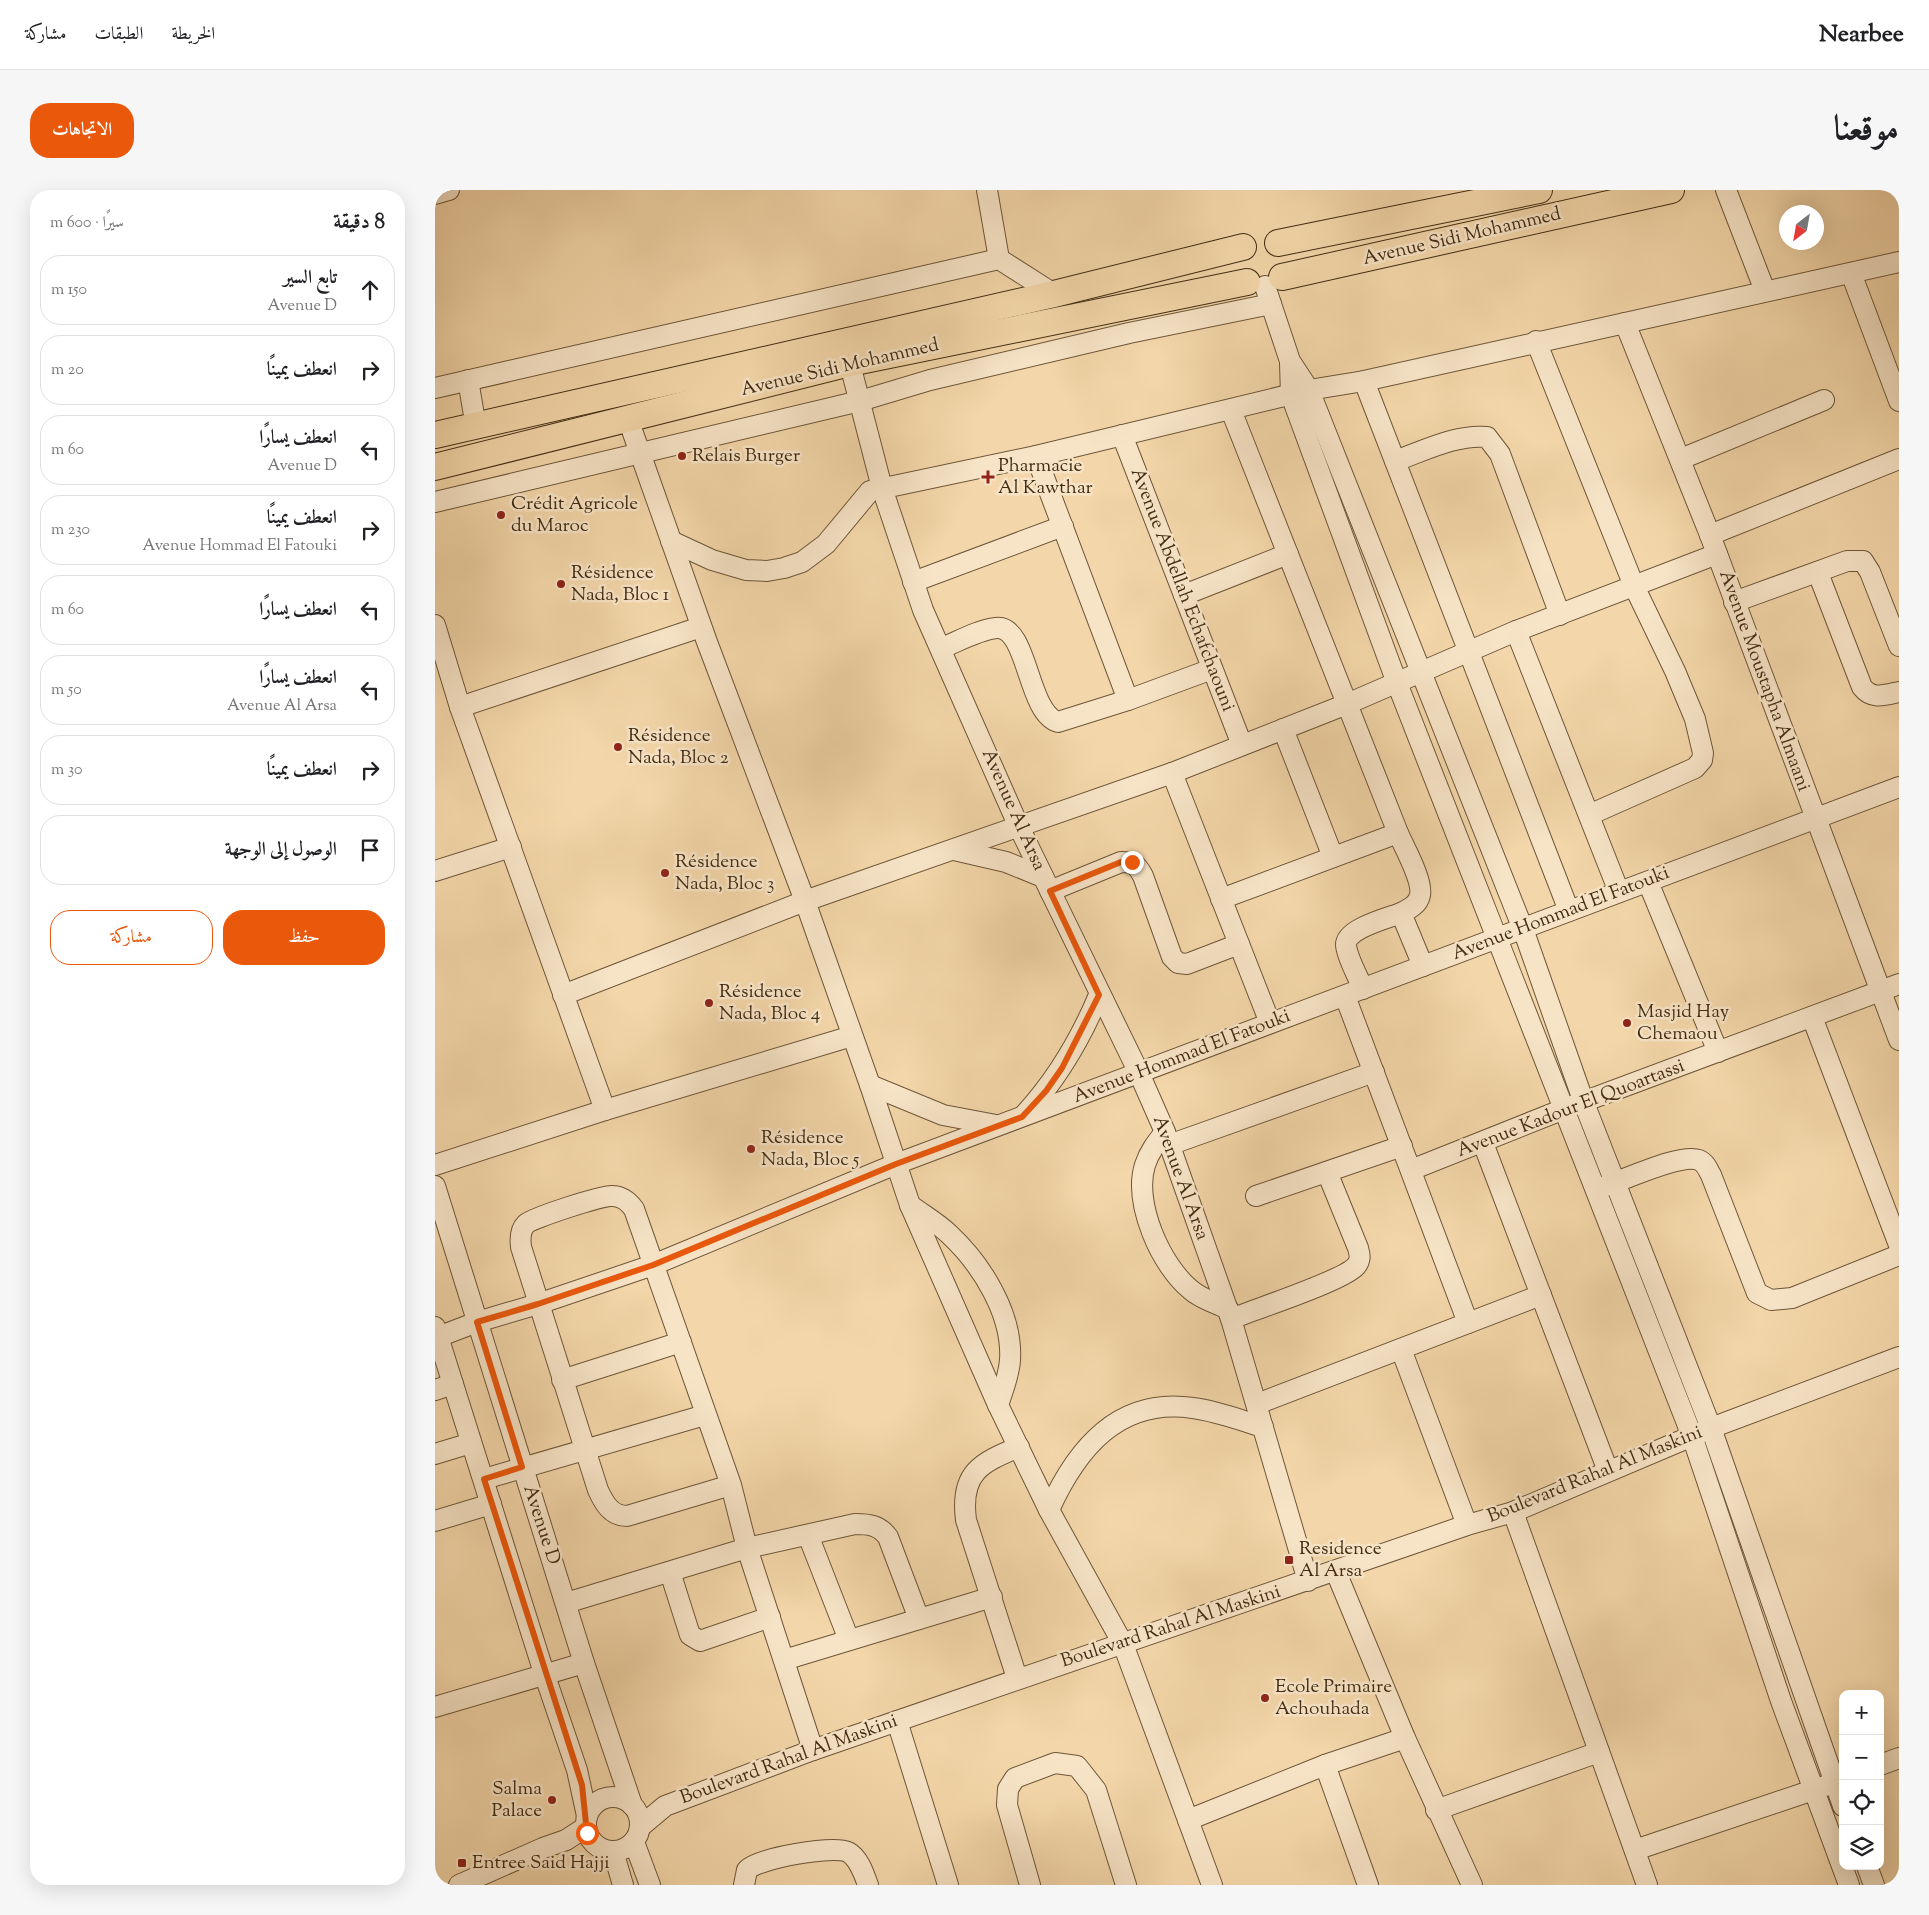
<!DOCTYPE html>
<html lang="ar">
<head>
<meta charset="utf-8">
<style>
	:root { --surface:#fff; --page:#f6f6f6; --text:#202124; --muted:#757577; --line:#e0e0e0; --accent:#ea580c }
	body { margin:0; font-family:"Sorts Mill Goudy",Amiri,serif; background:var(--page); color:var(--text); direction:rtl }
	.controls { position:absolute; right:15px; bottom:15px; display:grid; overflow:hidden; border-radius:10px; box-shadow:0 5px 20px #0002 }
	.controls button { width:45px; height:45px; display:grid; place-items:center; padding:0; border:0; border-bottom:1px solid var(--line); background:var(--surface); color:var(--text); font:25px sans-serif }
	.compass { position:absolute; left:1344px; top:15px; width:45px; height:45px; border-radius:50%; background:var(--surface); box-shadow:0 5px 20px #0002; rotate:211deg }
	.stop { position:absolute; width:15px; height:15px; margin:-11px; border:4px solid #ea580c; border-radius:50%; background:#fff }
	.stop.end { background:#ea580c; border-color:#fff; box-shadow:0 1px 5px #0008 }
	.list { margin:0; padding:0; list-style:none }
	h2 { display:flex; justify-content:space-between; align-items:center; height:65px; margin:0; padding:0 20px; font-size:21px }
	h2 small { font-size:16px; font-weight:400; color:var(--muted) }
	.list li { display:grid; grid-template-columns:32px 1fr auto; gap:15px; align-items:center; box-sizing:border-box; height:70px; margin:0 10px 10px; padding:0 10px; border:1px solid var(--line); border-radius:20px }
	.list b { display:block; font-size:19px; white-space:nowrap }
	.list p { margin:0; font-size:16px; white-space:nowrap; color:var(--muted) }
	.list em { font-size:16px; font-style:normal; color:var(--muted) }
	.actions { display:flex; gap:10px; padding:15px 20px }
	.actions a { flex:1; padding:11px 0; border:1px solid var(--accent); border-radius:20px; text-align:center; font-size:18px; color:var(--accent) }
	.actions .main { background:var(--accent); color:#fff }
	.icon { flex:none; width:28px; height:28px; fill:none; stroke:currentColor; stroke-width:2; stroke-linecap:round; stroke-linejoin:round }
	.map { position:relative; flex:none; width:1464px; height:1695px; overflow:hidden; direction:ltr; border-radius:20px }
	header { display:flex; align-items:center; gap:30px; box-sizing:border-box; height:70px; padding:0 25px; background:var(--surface); border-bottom:1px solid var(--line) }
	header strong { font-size:24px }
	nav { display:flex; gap:28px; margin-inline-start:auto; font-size:18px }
	.intro { display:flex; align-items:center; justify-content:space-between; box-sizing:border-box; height:120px; padding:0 30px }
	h1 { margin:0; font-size:35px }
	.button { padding:12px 22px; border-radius:20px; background:var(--accent); color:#fff; font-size:18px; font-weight:700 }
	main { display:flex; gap:30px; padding:0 30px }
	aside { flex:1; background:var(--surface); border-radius:20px; box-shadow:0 5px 20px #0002 }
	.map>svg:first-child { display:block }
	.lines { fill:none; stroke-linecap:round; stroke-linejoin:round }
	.minor-casing { stroke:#6e5638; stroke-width:22 }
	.major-casing { stroke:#422c12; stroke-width:28 }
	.minor { stroke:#f7e4c7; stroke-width:20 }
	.major { stroke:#f3d6a9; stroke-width:26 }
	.route { stroke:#ea580c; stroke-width:6 }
	.poi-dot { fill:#8f2418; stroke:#f7e4c7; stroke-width:2 }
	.labels { text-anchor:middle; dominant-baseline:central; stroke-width:5; stroke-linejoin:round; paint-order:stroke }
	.street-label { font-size:19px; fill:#422c12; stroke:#f7e4c7 }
	.poi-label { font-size:19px; fill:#422c12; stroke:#f7e4c7; text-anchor:start }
</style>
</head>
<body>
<header>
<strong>Nearbee</strong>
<nav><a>الخريطة</a><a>الطبقات</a><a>مشاركة</a></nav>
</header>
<div class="intro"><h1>موقعنا</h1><a class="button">الاتجاهات</a></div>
<main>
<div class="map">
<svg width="1464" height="1695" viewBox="0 0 1464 1695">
	<rect width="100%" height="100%" fill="#f3d6a9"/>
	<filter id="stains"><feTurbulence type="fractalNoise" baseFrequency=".004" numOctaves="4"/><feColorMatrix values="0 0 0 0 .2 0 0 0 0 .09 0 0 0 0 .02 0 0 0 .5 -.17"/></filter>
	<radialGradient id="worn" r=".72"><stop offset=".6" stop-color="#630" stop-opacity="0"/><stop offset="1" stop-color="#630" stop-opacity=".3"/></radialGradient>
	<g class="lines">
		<!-- minor casing -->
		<g class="minor-casing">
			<g id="minor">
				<polyline points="552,0 564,69"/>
				<polyline points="1291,0 1330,101"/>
				<polyline points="0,4 14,0"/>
				<polyline points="1416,83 1464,211"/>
				<polyline points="830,96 855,171 874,200 1088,739 1149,913 1276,1238 1408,1616"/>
				<polyline points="1190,133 1275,345 1464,850"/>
				<polyline points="1101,151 1199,396 1240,481 1260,529 1268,563 1267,570 1260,578 1154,625"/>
				<polyline points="411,159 447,298 488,420 584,637 704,883 730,942 796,1129 873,1391"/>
				<polyline points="855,173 856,205 962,493 1257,1246 1346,1511 1414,1695"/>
				<polyline points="33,190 41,237"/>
				<polyline points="929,191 1134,721"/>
				<polyline points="0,198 564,69 619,104"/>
				<path d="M796,220L963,643C969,657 988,690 985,705C983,715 974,719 966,723L988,776"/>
				<polyline points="193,229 272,452 370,711 435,895 475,1015 563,1215 614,1320 688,1454 777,1695"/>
				<polyline points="687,245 807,555"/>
				<polyline points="601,266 693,510"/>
				<polyline points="1246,269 1389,210"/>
				<path d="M960,271C989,261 1021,244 1052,247L1065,264L1125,425"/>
				<polyline points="0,312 425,211 495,190 694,143 836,114"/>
				<polyline points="1275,345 1464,269"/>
				<polyline points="236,351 277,370 311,380 332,381 349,378 367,372 391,354 435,301 601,266 874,200 929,191 1464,72"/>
				<path d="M1383,383L1427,497C1437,510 1450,505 1464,502"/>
				<polyline points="478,392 628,336"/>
				<polyline points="749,405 853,364"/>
				<polyline points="1299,412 1412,371 1428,371 1435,382 1464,456"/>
				<polyline points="0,435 25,517 170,920"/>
				<polyline points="1081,441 1184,702"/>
				<path d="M507,458C524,451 543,440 561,438C593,434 592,523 623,532L693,510L777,479"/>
				<polyline points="25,517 266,437"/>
				<polyline points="848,539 898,667"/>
				<polyline points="737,583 835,833"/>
				<polyline points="519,660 571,672 608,687"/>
				<polyline points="0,681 76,657"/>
				<polyline points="1213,692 1283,862"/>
				<path d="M615,701L686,672C699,672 702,675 708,686L737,767L743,773L752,774L804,754"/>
				<polyline points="786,709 963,643"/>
				<path d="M928,799C923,786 912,768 911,755C910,739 953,728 966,723"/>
				<polyline points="128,805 370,711 737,583 912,514 1081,441 1282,364"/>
				<polyline points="910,806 1033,1133"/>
				<polyline points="1377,827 1464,1055"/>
				<polyline points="435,895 508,925 561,935"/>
				<path d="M590,924C622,889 646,848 664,805"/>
				<path d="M730,942C722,952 714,962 710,975C698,1013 726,1076 756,1100C766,1109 781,1113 793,1119"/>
				<polyline points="1048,953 1173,1281"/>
				<polyline points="734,955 939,882"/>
				<polyline points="0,975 170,920 417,846"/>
				<polyline points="976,980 1129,919 1464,794"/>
				<polyline points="0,996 149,1473 197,1615"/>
				<path d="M1170,996C1190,990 1245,963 1264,970C1271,973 1273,980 1276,985L1322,1103L1336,1110L1357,1108L1464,1065"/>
				<polyline points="821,1006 967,956"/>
				<path d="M475,1015C488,1025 503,1033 515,1045C547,1075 578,1125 575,1170C574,1186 568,1200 563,1215"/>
				<path d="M796,1129C820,1119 908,1091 921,1076C926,1070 925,1065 923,1058L892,982"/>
				<polyline points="0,1137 109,1483 142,1580 152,1626"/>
				<polyline points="3,1147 42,1132 103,1114 218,1075 461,974 1464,597"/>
				<polyline points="966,1159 1032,1335"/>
				<polyline points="127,1190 246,1152"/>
				<polyline points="0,1200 18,1194"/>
				<polyline points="822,1214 1106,1105"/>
				<polyline points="0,1264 36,1253"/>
				<polyline points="49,1289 270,1225"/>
				<path d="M296,1295L192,1326C176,1326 169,1313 163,1300L86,1057C85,1049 85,1040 91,1034C97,1028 168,1005 177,1006C187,1006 193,1011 199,1019L296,1295L312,1358L378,1560"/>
				<path d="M614,1320C642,1258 684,1207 758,1218C782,1221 805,1230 828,1237"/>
				<polyline points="1078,1322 1212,1695"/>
				<polyline points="0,1331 56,1314"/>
				<polyline points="373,1345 414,1450"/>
				<polyline points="235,1382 255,1445 265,1451 335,1427"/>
				<polyline points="901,1382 970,1548 1037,1695"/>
				<path d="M131,1413L312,1358L420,1334C434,1334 444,1335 453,1347L484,1429"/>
				<polyline points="349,1470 557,1407"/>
				<path d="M582,1488L531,1330C525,1283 545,1273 584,1257"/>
				<polyline points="0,1517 149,1473"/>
				<polyline points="462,1531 513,1695"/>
				<polyline points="890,1575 933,1695"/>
				<polyline points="1445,1575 1464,1568"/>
				<circle cx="178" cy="1634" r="27"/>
				<polyline points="1001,1620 1164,1562"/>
				<polyline points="753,1630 890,1575 970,1548"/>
				<polyline points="205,1637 230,1616 378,1560 1032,1335 1078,1322 1276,1238 1464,1167"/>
				<polyline points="199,1652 215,1695"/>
				<polyline points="1200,1660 1390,1596"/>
				<polyline points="178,1661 188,1695"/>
				<polyline points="1432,1676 1439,1695"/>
				<polyline points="24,1695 108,1658 131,1650 151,1637"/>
				<path d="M309,1695L312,1680C324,1668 398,1655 413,1662C424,1668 429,1684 433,1695"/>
				<polyline points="595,1695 572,1615 573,1599 580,1588 620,1573 642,1576 661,1600 691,1695"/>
			</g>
		</g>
		<!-- major casing -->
		<g class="major-casing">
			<g id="major">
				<polyline points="843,53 1104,0"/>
				<polyline points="847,87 1236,0"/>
				<polyline points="0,245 619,104 808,57"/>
				<polyline points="0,277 415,173 812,92"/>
			</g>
		</g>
		<!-- minor -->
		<use href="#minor" class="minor"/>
		<!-- major -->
		<use href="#major" class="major"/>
	</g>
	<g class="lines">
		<!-- route -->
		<polyline class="route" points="152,1643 147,1595 49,1289 87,1277 42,1132 103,1114 218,1075 461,974 587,927 611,901 627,878 664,805 615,701 686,672 697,672"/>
	</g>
	<!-- markers -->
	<g class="poi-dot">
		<circle cx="247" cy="266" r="5"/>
		<path d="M550.5 279.5h5v5h5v5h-5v5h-5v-5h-5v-5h5z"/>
		<circle cx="66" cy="325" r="5"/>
		<circle cx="126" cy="394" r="5"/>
		<circle cx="183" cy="557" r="5"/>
		<circle cx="230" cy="683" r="5"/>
		<circle cx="274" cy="813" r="5"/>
		<circle cx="1192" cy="833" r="5"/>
		<circle cx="316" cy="959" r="5"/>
		<rect x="849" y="1365" width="10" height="10" rx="2.5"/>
		<circle cx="830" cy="1508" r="5"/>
		<circle cx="117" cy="1610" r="5"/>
		<rect x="22" y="1668" width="10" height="10" rx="2.5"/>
	</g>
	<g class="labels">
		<!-- street labels -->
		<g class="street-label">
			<text transform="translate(1027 47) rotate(-13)">Avenue Sidi Mohammed</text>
			<text transform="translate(405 178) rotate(-13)">Avenue Sidi Mohammed</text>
			<text transform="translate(747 400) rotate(69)">Avenue Abdellah Echafchaouni</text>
			<text transform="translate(1329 491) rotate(70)">Avenue Moustapha Almaani</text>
			<text transform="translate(578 620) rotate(66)">Avenue Al Arsa</text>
			<text transform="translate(1126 724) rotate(-21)">Avenue Hommad El Fatouki</text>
			<text transform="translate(747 867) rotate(-21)">Avenue Hommad El Fatouki</text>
			<text transform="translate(1136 919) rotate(-21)">Avenue Kadour El Quoartassi</text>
			<text transform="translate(745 988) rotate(70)">Avenue Al Arsa</text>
			<text transform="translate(1160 1285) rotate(-22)">Boulevard Rahal Al Maskini</text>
			<text transform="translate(106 1335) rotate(72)">Avenue D</text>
			<text transform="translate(736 1437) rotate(-18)">Boulevard Rahal Al Maskini</text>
			<text transform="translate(354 1570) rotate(-20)">Boulevard Rahal Al Maskini</text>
		</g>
		<!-- poi labels -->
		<g class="poi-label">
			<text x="257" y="266">Relais Burger</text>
			<text x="563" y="276">Pharmacie<tspan x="563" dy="22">Al Kawthar</tspan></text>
			<text x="76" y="314">Crédit Agricole<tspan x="76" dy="22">du Maroc</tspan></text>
			<text x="136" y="383">Résidence<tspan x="136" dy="22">Nada, Bloc 1</tspan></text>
			<text x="193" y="546">Résidence<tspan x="193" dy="22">Nada, Bloc 2</tspan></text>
			<text x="240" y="672">Résidence<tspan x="240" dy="22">Nada, Bloc 3</tspan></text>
			<text x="284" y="802">Résidence<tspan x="284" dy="22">Nada, Bloc 4</tspan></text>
			<text x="1202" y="822">Masjid Hay<tspan x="1202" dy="22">Chemaou</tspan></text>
			<text x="326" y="948">Résidence<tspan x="326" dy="22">Nada, Bloc 5</tspan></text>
			<text x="864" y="1359">Residence<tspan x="864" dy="22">Al Arsa</tspan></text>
			<text x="840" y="1497">Ecole Primaire<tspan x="840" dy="22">Achouhada</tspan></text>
			<text x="107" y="1599" text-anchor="end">Salma<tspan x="107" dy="22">Palace</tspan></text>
			<text x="37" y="1673">Entree Said Hajji</text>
		</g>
	</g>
	<rect width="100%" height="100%" filter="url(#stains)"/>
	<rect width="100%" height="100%" fill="url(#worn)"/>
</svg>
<div class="controls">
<button>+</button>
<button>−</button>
<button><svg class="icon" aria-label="locate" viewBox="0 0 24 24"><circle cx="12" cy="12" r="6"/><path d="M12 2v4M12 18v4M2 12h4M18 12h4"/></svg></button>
<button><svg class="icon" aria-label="layers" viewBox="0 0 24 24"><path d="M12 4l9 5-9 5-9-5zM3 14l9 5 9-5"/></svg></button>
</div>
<svg class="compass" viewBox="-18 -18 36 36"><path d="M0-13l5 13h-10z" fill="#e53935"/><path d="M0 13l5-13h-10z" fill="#757577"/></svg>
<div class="stop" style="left:152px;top:1643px"></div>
<div class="stop end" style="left:697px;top:672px"></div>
</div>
<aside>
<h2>8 دقيقة<small>سيرًا · 600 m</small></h2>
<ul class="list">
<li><svg class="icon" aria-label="ahead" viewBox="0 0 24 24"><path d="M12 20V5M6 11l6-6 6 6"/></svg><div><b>تابع السير</b><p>Avenue D</p></div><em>150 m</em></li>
<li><svg class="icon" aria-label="right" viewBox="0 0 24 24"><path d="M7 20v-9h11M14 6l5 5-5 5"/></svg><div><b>انعطف يمينًا</b></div><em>20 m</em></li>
<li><svg class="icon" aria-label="left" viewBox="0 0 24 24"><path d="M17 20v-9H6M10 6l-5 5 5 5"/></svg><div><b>انعطف يسارًا</b><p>Avenue D</p></div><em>60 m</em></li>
<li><svg class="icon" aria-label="right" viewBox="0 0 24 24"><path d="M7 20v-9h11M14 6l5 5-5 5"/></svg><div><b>انعطف يمينًا</b><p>Avenue Hommad El Fatouki</p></div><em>230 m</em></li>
<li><svg class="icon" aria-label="left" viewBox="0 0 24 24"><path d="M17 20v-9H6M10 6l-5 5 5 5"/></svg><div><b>انعطف يسارًا</b></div><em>60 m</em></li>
<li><svg class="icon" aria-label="left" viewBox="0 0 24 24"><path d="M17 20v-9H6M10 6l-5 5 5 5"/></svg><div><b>انعطف يسارًا</b><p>Avenue Al Arsa</p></div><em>50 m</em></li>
<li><svg class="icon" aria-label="right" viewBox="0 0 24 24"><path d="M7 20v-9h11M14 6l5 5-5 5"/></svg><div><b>انعطف يمينًا</b></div><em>30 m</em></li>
<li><svg class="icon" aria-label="arrive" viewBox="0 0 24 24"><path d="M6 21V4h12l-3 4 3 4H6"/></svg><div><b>الوصول إلى الوجهة</b></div></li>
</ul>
<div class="actions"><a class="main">حفظ</a><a>مشاركة</a></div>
</aside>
</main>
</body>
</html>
